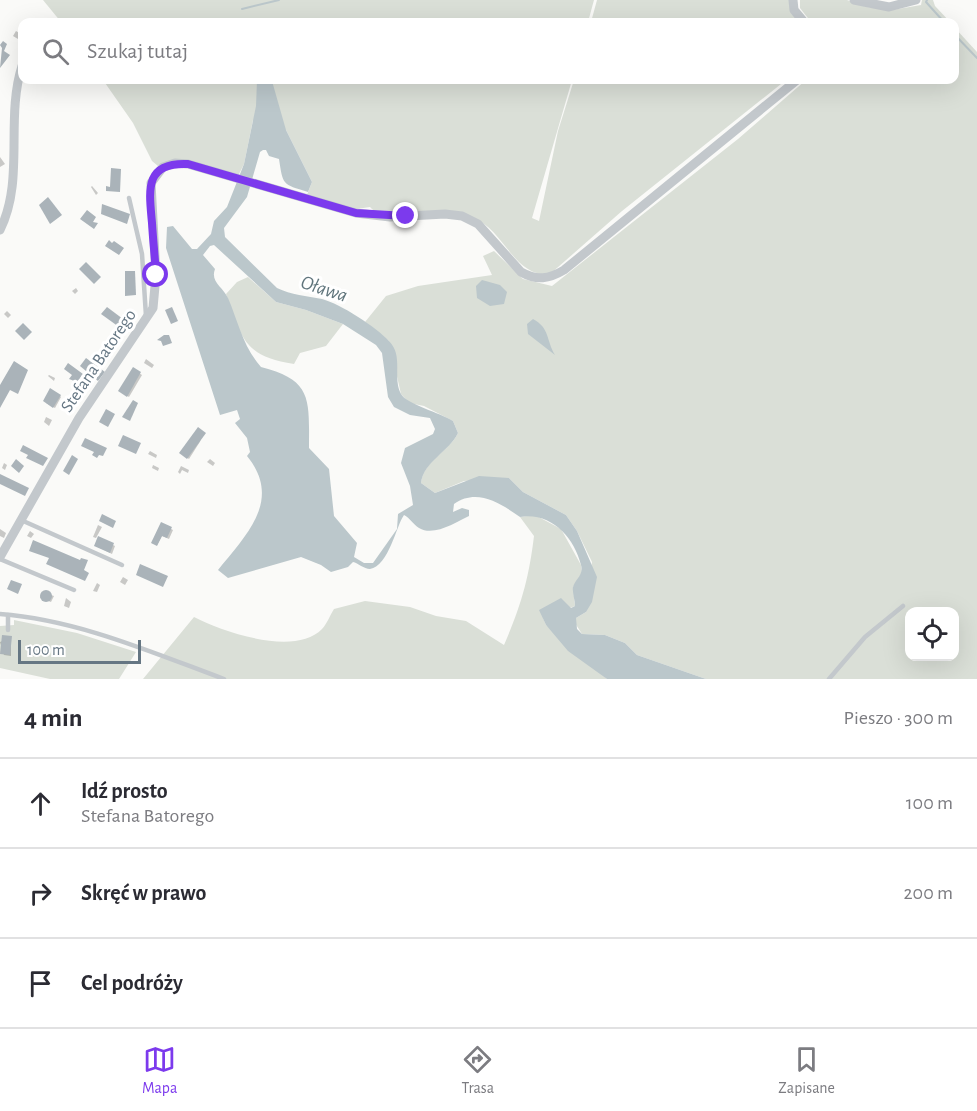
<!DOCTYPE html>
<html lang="pl">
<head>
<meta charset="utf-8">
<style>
	:root { --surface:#fff; --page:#f7f7f7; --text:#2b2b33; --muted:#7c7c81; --line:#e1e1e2; --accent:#7c3aed }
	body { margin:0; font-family:"Alegreya Sans",sans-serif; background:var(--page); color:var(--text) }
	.controls { position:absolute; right:18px; bottom:18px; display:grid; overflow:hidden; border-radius:12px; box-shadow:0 6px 24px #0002 }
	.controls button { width:54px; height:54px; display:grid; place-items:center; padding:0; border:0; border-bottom:2px solid var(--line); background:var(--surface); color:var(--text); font:30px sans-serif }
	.scale { position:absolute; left:18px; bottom:15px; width:123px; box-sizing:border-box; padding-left:6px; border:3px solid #657683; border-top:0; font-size:16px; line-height:21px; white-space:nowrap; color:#657683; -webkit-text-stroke:4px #fff; paint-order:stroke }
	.stop { position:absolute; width:18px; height:18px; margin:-14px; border:4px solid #7c3aed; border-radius:50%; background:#fff }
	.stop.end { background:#7c3aed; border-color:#fff; box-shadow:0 2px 6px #0008 }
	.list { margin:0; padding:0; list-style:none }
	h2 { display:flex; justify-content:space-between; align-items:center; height:78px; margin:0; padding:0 24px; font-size:26px }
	h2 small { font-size:20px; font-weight:400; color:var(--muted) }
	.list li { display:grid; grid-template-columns:39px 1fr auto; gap:18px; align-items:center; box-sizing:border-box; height:90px; padding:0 24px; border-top:2px solid var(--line) }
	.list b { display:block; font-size:22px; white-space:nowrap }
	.list p { margin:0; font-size:20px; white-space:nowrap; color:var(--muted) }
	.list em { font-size:20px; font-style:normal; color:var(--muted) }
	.icon { flex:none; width:33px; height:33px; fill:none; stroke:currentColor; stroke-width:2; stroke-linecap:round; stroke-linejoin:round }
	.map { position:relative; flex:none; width:977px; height:679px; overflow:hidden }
	.search { position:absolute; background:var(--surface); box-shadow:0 6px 24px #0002; left:18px; right:18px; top:18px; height:66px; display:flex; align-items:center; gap:15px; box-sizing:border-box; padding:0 21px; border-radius:12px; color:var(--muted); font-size:22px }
	.sheet { height:348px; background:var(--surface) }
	nav { display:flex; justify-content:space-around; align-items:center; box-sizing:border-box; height:84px; border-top:2px solid var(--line); background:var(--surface); font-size:16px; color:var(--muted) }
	nav a { display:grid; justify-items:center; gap:3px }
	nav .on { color:var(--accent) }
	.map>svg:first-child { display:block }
	.green { fill:#dadfd7; fill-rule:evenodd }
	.water { fill:#bbc7cb; fill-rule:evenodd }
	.shadow { fill:#0003 }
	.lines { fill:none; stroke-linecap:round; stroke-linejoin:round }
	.stream { stroke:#bbc7cb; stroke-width:2 }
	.building { fill:#aab3b9 }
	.lane { stroke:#c3c8cc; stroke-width:4.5 }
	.street { stroke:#c3c8cc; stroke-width:9 }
	.route { stroke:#7c3aed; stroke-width:8 }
	.labels { text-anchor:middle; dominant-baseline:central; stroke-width:6; stroke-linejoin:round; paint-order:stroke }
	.street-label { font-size:18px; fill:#657683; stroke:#fff }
	.water-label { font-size:20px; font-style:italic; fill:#60757c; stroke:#fff }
</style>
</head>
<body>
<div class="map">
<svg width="977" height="679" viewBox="0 0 977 679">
	<rect width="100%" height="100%" fill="#fafaf8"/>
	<!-- green -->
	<g class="green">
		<polygon points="43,0 594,0 588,22 61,22"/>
		<polygon points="597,0 790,0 800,22 591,22"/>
		<polygon points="800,0 847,0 867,7 892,10 921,5 922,0 933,0 935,6 950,22 811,22 800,8"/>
		<path d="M955,28L977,52V679H706L637,655L625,643L605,635L582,634L575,623L576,618L586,612L592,562L577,531L566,515L523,492L509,478L464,481L435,493L421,483C424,460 449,452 458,433L453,421L424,406L409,403L401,394L389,341L365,322L386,296L418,286L492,275L483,256L494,251L523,279L552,286L738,139L806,80H954ZM910,612H954V656H910Z"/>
		<path d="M103,80H572L532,218L539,221L558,131L574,80H786L622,211L549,275C512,275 505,230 472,217C456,211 395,212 376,213L370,207L357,209L307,195L312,182L286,130L253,120L244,164L238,176L164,162L158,166L152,161L133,123Z"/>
		<path d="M248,277L276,302L306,310L343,324L326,346L300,353L294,364C243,356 242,338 226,294L237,282Z"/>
		<path d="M535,515L561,529L581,565L582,573L573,587L575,606L543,618L546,625L607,679H143L194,617C223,632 295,657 322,629C327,624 330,615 334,609L365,601L410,607L436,616L466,621L504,645C521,606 529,578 534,536L520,517Z"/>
		<polygon points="14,620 77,633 136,652 119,679 50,679 0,668 0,626 14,625"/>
	</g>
	<!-- water -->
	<g class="water">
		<path d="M257,80L272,81L286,130L312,182L308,192C282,184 283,185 279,159L269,156L266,150H263L260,152L247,197L224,228L225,237L277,288C291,295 307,296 322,299C341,304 376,327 389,341C404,356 392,377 401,394C406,404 441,413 453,421L458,433C449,452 424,461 421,483L435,493L479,476L509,478L523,492L566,515L577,531L597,577L592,602L586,612L576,618L577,629L582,634L605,635L625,643L637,655L706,679H607L568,651L546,625L539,610L561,598L571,608L575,606C575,600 572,592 573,587C575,579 584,575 581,565C574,537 551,512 520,517C500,503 477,488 454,504L453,512L462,508L469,510V516C456,522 434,537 419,528C413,524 410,518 404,515C396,526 389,566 370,569C364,569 358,563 353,562L348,567L331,572L321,565L301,557L228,578L218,570C246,535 283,500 247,456L250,452L247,438L235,423L240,419L237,410L220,415L166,248L167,227L173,226L192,249H197L211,234L214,221L227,207L244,164L256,106ZM214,245L276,302L306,310L343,324L376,345L382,353L388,397L394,407L410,415L430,418L435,429L433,434L405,448L401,463L410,486L413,505L398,514L397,529L373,563H364L354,557L357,543L334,516L329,469L309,448C309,400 313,380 261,367C243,347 238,321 228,298C223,287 210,282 215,269L203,255L210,246Z"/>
		<polygon points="482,280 500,285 507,292 504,304 490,306 477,298 476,286"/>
		<path d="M533,319C550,328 546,340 555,355L528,334L527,324Z"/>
	</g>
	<!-- shadow -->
	<g class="shadow">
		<polygon points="16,31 21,34 18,39 13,36"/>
		<polygon points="0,157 5,164 0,167"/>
		<polygon points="92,186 98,193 96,195 91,187"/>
		<polygon points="76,288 78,291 75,294 72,291"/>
		<polygon points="7,311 11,315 8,318 4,314"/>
		<polygon points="146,359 154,365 152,368 144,363"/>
		<polygon points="133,369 142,375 129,397 121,392"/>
		<polygon points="49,375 55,378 54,381 48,376"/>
		<polygon points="60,396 61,397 55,408 46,403"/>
		<polygon points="46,417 52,420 49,426 44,422"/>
		<polygon points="201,440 189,459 181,453"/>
		<polygon points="150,451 157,455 156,458 148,454"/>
		<polygon points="210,459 215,463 213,466 207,462"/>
		<polygon points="4,463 7,465 5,470 2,468"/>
		<polygon points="153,465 159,468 158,471 152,468"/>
		<polygon points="181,466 189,470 188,473 182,470 180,474 178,472"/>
		<polygon points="162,524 173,530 169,539 162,536 157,545 153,543"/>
		<polygon points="98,525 102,527 96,538 93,537"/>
		<polygon points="0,529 6,533 4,538 0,536"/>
		<polygon points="30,531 34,534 31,538 27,536"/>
		<polygon points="99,538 115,546 112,554 96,546"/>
		<polygon points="123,577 128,580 125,585 120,582"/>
		<polygon points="97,583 100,585 97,592 93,591"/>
		<polygon points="42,592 54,596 51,602 40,598"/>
		<polygon points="66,598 71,602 69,608 64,606"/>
		<polygon points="11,638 11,656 4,655 0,642"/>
	</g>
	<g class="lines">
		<!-- stream -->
		<g class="stream">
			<polyline points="927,0 926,2 944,22"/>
			<polyline points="242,9 279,0"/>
			<polyline points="954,34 977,58"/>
		</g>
	</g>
	<!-- building -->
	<g class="building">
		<polygon points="3,41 7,44 4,51 10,55 0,68 2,48 0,45"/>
		<polygon points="111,168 121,169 120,192 106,191 106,186 110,187"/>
		<polygon points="48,197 62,215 50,224 39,205"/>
		<polygon points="102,204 130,214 127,224 101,214"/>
		<polygon points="87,210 96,217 93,222 98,223 94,229 80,219"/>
		<polygon points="109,240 112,243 114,241 124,248 119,255 105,246"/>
		<polygon points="86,262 101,277 94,284 79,269"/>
		<polygon points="125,271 135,271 136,295 125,296"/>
		<polygon points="107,307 131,325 126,332 101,314"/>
		<polygon points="172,307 178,321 171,324 165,310"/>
		<polygon points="23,323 32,332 24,340 15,331"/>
		<polygon points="164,335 169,335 172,343 163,346 161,341 157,340"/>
		<polygon points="86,358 105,372 98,381 80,366"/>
		<polygon points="14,361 28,370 18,394 10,390 0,408 0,385"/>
		<polygon points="68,363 83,374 77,382 69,379 72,375 64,369"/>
		<polygon points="133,367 141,372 127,397 118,391"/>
		<polygon points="50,388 61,395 53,408 43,401"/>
		<polygon points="133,400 138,403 130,421 122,417"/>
		<polygon points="106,409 115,414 108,427 99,422"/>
		<polygon points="198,427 206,433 187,459 179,453"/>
		<polygon points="123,435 141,443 136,454 118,446"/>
		<polygon points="85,438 107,448 103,456 99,455 97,458 92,455 94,452 81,446"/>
		<polygon points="23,445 48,458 43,466 26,458 28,455 20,451"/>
		<polygon points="72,455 78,459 69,475 63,471"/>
		<polygon points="16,459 24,466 19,473 11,466"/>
		<polygon points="0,474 29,488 25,496 0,484"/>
		<polygon points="102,514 116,521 113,528 99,521"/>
		<polygon points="161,522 172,527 167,538 162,536 157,546 151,543"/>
		<polygon points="98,536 114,543 110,553 94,546"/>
		<polygon points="33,540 80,560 81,558 88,560 84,570 89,573 85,581 46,564 49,558 29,551"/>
		<polygon points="140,564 168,576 163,587 136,575"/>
		<polygon points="11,580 22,584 18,594 7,589"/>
		<circle cx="46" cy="596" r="6"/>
		<polygon points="2,635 12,636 10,655 0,654"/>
	</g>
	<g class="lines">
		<!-- lane -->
		<g class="lane">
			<polyline points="129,198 142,254 146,316"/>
			<polyline points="21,520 122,565"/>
			<polyline points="0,559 74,590"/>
			<path d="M0,614C78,620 151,652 224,679"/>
			<polyline points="8,615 8,630"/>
			<polyline points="829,679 865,637 903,606"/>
		</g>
		<!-- street -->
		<g class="street">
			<polyline points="793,0 794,10 804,22"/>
			<polyline points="854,0 889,7 916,0"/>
			<path d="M0,230C25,180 5,119 22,66"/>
			<path d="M0,557L79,418L153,308L156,275L151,183L163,167L175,163L188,164L356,213L390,217L445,214L462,216L478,224L521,272C537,281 549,279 564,270L797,80"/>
		</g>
	</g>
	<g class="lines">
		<!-- route -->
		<path class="route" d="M156,275C155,258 153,240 152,223C149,190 144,162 188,164L356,213L406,216"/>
	</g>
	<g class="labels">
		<!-- street labels -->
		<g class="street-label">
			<text transform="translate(99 361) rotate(-56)">Stefana Batorego</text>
		</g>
		<!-- water labels -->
		<g class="water-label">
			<text transform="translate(324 289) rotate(18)">Oława</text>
		</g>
	</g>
</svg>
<div class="controls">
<button><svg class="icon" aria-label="locate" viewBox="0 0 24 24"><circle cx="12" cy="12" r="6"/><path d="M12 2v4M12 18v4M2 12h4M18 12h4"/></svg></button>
</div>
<div class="scale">100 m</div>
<div class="stop" style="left:156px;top:275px"></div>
<div class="stop end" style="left:406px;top:216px"></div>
<div class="search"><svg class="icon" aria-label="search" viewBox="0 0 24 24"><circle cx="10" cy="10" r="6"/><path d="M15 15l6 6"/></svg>Szukaj tutaj</div>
</div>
<section class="sheet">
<h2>4 min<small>Pieszo · 300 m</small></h2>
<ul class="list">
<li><svg class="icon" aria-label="ahead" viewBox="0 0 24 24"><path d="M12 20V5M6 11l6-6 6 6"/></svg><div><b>Idź prosto</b><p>Stefana Batorego</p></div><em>100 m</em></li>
<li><svg class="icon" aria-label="right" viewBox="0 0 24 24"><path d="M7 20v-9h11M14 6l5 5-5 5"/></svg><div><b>Skręć w prawo</b></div><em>200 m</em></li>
<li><svg class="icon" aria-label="arrive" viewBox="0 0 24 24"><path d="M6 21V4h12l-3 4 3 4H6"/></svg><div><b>Cel podróży</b></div></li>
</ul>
</section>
<nav>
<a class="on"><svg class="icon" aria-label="map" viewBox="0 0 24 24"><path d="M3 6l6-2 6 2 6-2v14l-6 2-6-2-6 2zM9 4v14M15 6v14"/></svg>Mapa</a>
<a><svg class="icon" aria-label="directions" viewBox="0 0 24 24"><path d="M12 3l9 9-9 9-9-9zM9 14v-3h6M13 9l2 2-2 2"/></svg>Trasa</a>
<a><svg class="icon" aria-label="saved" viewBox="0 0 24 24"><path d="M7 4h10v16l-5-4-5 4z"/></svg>Zapisane</a>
</nav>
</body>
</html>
